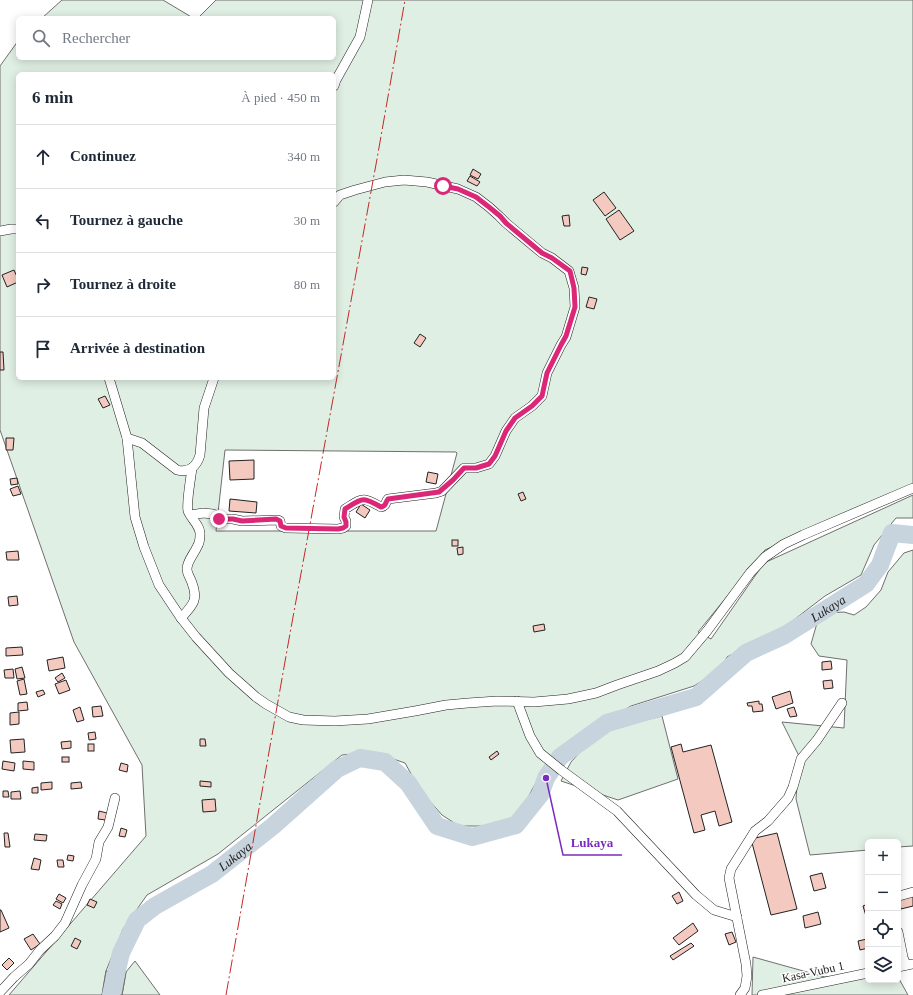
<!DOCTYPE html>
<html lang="fr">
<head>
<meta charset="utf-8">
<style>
	:root { --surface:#fff; --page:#f6f6f7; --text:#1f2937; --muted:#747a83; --line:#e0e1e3 }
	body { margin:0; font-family:"Times New Roman",serif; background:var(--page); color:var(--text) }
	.controls { position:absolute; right:12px; bottom:12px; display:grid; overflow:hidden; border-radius:6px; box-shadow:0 2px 10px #0003 }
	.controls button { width:36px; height:36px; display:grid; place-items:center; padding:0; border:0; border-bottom:1px solid var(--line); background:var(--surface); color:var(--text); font:20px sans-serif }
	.stop { position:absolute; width:12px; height:12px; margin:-9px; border:3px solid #db2777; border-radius:50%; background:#fff }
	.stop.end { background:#db2777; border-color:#fff; box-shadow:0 1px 4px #0008 }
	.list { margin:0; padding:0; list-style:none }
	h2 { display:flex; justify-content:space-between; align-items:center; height:52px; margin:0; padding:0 16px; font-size:17px }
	h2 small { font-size:13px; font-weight:400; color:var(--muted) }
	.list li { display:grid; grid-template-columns:26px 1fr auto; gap:12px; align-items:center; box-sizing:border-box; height:64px; padding:0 16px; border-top:1px solid var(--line) }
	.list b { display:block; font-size:15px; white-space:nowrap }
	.list em { font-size:13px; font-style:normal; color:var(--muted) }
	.icon { flex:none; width:22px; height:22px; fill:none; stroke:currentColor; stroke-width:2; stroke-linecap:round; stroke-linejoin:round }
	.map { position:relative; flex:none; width:913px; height:995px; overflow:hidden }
	.search { position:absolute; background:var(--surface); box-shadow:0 2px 10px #0003; left:16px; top:16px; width:320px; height:44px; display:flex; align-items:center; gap:10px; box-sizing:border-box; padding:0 14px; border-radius:6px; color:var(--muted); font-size:15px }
	.panel { position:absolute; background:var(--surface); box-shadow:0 2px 10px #0003; left:16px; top:72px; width:320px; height:308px; border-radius:6px }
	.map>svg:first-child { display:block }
	.green { fill:#e0efe3; stroke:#6f6f6f; fill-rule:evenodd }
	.water { fill:#c7d3dd; stroke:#6f6f6f }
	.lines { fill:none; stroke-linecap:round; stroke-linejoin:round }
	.river { stroke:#c7d3dd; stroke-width:18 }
	.building { fill:#f3c9c0; stroke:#222 }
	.street-casing { stroke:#222; stroke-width:10 }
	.street { stroke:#fff; stroke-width:9 }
	.power { stroke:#c62828; stroke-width:1; stroke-dasharray:14 3 2 3; stroke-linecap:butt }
	.route { stroke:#db2777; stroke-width:5 }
	.labels { text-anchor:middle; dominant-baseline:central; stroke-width:3; stroke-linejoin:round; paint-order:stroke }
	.street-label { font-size:12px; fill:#222; stroke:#fff }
	.water-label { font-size:13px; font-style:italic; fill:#222; stroke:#fff }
	.leader { fill:none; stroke:#7b2cbf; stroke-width:1.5 }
	.callout-dot { fill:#7b2cbf; stroke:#fff; stroke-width:1.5 }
	.callout-label { font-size:13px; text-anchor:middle; font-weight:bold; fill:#7b2cbf; stroke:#fff; stroke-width:3; stroke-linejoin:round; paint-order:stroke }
</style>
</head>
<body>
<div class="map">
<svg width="913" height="995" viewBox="0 0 913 995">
	<rect width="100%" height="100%" fill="#fff"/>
	<!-- green -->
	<g class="green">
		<polygon points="62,0 163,0 193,18 42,18"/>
		<path d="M216,0H913V484L765,550L698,632L711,639L764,563L913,495V518H896L874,545L861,575L825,596L787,625L727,657L722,668L694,686L631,706L572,739L554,752L540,775L518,816L488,826H459L442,815L420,790L405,763L373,752L342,755L218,854L147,895L123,929L106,971L102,995H9L146,836L142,765L74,642L0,430V66L18,41V58H334V18H198ZM18,74H334V378H18ZM225,450L456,452L457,453L436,531H216Z"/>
		<polygon points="913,550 913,846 898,847 898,842 868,842 868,850 810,855 796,799 799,756 782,722 844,728 847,660 819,656 811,644 817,623 829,613 844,612 854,615 866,607 881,590 888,572 904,553"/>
		<polygon points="662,716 678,779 618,800 561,781 571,762 587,744 612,728"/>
		<polygon points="753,957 825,977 868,975 868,980 898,980 898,977 908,995 752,995"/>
		<polygon points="135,961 160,995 122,995 126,972"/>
	</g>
	<!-- water -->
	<polygon class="water" points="106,971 126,972 122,995 102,995"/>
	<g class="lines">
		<!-- river -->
		<path class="river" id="s1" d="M111,995L121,953L137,920L155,906L212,874L273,826L337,769L360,758L385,762L408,783L437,826L472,837L516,825L540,795L546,778L560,757L607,723L696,697L746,653L785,635L866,584L880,565L892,533L913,535"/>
	</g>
	<!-- building -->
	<g class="building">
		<polygon points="473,169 481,174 478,179 470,175"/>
		<polygon points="470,176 480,182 477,186 467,181"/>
		<polygon points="604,192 616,208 605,216 593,200"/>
		<polygon points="619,210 634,231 620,240 606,219"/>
		<polygon points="569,215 570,226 564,226 562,216"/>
		<polygon points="582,267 588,268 586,275 581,274"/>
		<polygon points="14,270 18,279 18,282 7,287 2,275"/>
		<polygon points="589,297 597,299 594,309 586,307"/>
		<polygon points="420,334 426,338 420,347 414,343"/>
		<polygon points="0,352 3,352 4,370 0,370"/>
		<polygon points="105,396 110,405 103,408 98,399"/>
		<polygon points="6,438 14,438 13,450 6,450"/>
		<polygon points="254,460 254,479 230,480 229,461"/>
		<polygon points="428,472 438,474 436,484 426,482"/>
		<polygon points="17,478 18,484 11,485 10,479"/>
		<polygon points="18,486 21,494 13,496 10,489"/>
		<polygon points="523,492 526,499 521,501 518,494"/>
		<polygon points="230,499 257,502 256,513 229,511"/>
		<polygon points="361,504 370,510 365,518 356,512"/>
		<rect x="452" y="540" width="6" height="6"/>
		<polygon points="463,547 463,554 458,555 457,548"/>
		<polygon points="18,551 19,560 7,560 6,552"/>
		<polygon points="17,596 18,605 9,606 8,597"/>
		<polygon points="544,624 545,630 534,632 533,626"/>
		<polygon points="22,647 23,655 6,656 6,648"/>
		<polygon points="63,657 65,668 49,671 47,660"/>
		<polygon points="831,661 832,669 822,670 822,662"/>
		<polygon points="22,667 25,678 17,679 15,669"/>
		<polygon points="13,669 14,678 5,678 4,670"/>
		<polygon points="62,673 65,678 58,682 55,678"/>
		<polygon points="24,679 27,694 20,695 17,681"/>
		<polygon points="66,680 70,690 59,694 55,684"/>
		<polygon points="832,680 833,688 824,689 823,681"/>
		<polygon points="43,690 45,694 38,697 36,692"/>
		<polygon points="790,691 793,703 776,709 772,697"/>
		<polygon points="759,701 759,704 762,704 763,711 753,712 752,706 748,706 747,703"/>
		<polygon points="27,702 28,710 18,711 18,703"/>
		<polygon points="101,706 103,716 93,717 92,707"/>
		<polygon points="80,707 84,720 77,722 73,710"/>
		<polygon points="794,707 797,716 790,717 787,709"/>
		<polygon points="19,712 19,724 10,725 10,713"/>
		<polygon points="95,732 96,739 89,740 88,733"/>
		<polygon points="24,739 25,752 11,753 10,740"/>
		<polygon points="200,739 205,739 206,746 200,746"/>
		<polygon points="71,741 71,748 62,749 61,742"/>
		<rect x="88" y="744" width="6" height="7"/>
		<polygon points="681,744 683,752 711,745 732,822 719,826 715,811 701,815 705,830 694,833 671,747"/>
		<polygon points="497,751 499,754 491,760 489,757"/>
		<rect x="62" y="757" width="7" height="5"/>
		<polygon points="3,761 15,763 14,771 2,769"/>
		<polygon points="23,761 34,762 34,770 23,769"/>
		<polygon points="121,763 128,765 127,772 119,770"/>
		<polygon points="200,781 211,782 211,787 200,786"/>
		<polygon points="52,782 52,789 41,790 41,783"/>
		<polygon points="81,782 82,788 71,789 71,783"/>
		<polygon points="38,787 38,793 32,793 32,788"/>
		<polygon points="3,791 8,791 9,797 3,797"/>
		<polygon points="20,791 21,799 11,799 11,792"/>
		<polygon points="215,799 216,811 203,812 202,800"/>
		<polygon points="99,811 107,813 106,820 98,819"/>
		<polygon points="121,828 127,830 125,837 119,836"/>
		<polygon points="4,833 8,833 10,847 5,847"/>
		<polygon points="777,833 797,909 771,915 751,839"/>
		<polygon points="35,834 47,835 46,841 34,840"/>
		<polygon points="68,855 74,856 73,861 67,860"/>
		<polygon points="34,858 41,860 39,870 31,869"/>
		<polygon points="57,860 63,860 64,867 58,867"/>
		<polygon points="822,873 826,888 814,891 810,876"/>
		<polygon points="679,892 683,901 677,904 672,896"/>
		<polygon points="59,894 66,898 63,903 56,899"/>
		<polygon points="913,895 913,906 901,909 899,899"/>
		<polygon points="90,899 97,902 94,908 87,905"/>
		<polygon points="56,901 62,904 60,909 53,905"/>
		<polygon points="868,904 868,915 866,916 863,906"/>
		<polygon points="0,910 1,910 9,928 0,932"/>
		<polygon points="818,912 821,924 805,928 803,916"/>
		<polygon points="693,923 698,931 679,945 673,938"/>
		<polygon points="732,932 736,942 729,945 725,934"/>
		<polygon points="33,934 40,944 31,950 24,939"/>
		<polygon points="75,938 81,941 77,949 71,946"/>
		<polygon points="867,939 868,948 860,950 858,941"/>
		<polygon points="691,943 694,946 673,960 670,956"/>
		<polygon points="9,958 14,963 7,970 2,965"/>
	</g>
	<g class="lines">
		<!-- street casing -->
		<g class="street-casing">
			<g id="street">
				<polyline points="334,86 336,80 360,37 368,0"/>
				<polyline points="0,231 11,229 18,229"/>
				<polyline points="109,378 127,438 135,517 144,547 159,585 181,618 196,637 229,673 256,697 266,704 289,717 303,720 335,721 368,719 415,711 446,705 468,703 497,701 534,702 568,699 596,693 617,685 658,671 675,663 685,657 707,631 750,573 765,557 784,544 803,535 913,488"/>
				<path d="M127,438L142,443L177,470C189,473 197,466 200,455L204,408L214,378"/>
				<path d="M191,515L203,513L213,514L219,519H233L242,521L278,520L280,521L281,526L286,528L338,529L343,528L346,526V521L344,517L345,509C363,498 362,496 381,507C387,506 385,502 388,499L436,493L442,491L464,468H476L489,464L495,456L506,431L515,418L532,406L542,396L547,373L561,345L566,337L575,307L574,288L569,271L552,258L542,253L506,223L499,216L489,207L476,197L458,189L427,182L404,180L385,182L355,190L340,195L334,202"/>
				<path d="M181,618C192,606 199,600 192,583C191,579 187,574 187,569C187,561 194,554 197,547C199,544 200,539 200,535C201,526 191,519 188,511C186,504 191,477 192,468"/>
				<polyline points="517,701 530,736 540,753 561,770 617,811 696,895 714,910 737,917"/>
				<polyline points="898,897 899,896 913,892"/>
				<polyline points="898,932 903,957 906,965"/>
				<polyline points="898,967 913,964"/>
				<polyline points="0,992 14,977 29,964 40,950 55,936 65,923 82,885 96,859 99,842 108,827 115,798"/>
				<polyline points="740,995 745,988 747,976 746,964 729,878 731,869 755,831 768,821 788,798 793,787 801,759 817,740 842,703"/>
				<polyline points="762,995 868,973"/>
			</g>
		</g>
		<!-- street -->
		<use href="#street" class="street"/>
		<!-- power -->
		<polyline class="power" points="226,995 289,639 377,159 405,0"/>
	</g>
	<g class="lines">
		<!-- route -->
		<path class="route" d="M219,519H233L242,521L276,519L280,521L281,526L286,528L338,529L343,528L346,526V522L344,517L345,509C363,498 362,496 381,507C387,506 385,502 388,499L439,492L453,480L464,468H476L489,464L495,456L506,431L515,418L532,406L542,396L547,373L561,345L566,336L575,307L574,288L570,271L552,258L542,253L506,223L500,216L489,207L476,197L458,189L443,186"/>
	</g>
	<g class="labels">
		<!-- street labels -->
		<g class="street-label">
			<text transform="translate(813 972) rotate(-12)">Kasa-Vubu 1</text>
		</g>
		<!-- water labels -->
		<g class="water-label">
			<text stroke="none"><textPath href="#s1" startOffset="940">Lukaya</textPath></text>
			<text stroke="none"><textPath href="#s1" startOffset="197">Lukaya</textPath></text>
		</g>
	</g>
	<!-- callouts -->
	<path class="leader" d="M546 778L563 855H622"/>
	<circle class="callout-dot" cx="546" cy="778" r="4"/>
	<g class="callout-label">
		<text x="592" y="847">Lukaya</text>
	</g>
</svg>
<div class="controls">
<button>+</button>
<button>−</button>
<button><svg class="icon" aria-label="locate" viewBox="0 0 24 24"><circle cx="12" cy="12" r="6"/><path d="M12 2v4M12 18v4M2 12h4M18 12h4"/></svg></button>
<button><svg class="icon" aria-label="layers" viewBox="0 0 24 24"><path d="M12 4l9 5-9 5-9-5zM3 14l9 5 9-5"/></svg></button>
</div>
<div class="stop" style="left:443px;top:186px"></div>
<div class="stop end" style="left:219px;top:519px"></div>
<div class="search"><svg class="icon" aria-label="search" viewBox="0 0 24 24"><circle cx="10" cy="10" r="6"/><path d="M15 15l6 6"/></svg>Rechercher</div>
<section class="panel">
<h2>6 min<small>À pied · 450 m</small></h2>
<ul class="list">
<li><svg class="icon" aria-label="ahead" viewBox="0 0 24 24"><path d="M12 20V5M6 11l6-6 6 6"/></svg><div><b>Continuez</b></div><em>340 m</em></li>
<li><svg class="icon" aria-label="left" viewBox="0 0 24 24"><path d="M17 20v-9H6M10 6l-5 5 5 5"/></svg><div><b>Tournez à gauche</b></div><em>30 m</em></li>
<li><svg class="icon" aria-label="right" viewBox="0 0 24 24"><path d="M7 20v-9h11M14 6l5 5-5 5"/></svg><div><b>Tournez à droite</b></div><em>80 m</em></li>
<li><svg class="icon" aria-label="arrive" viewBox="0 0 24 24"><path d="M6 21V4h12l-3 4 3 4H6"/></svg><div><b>Arrivée à destination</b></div></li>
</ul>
</section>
</div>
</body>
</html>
